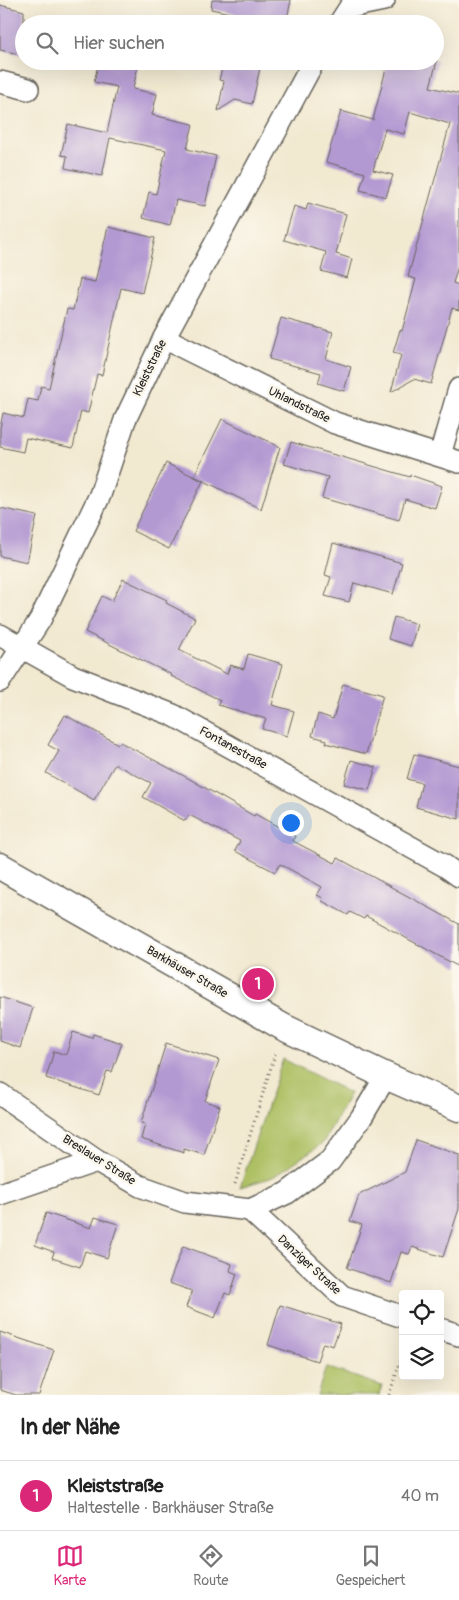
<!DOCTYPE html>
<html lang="de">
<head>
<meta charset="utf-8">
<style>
	:root { --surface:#fff; --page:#f6f6f6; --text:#222; --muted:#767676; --line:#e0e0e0; --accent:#db2777 }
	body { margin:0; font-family:Pangolin,sans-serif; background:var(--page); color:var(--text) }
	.controls { position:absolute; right:15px; bottom:15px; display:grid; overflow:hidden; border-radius:5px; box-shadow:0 5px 20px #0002 }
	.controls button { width:45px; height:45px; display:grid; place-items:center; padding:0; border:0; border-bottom:1px solid var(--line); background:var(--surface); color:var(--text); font:25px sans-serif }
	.you { position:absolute; left:290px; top:822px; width:18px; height:18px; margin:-12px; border:4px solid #fff; border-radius:50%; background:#1a73e8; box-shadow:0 0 0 8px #1a73e833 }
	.badge { display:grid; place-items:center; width:32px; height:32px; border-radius:50%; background:var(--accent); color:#fff; font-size:16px; font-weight:700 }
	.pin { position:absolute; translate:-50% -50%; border:2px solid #fff; box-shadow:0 1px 5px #0006 }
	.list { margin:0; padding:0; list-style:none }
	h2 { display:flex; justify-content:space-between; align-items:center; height:65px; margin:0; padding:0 20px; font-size:21px }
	h2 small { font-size:16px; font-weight:400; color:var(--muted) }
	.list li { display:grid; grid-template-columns:32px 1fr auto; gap:15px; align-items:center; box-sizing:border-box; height:70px; padding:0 20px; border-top:1px solid var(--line) }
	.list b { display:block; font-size:19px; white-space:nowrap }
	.list p { margin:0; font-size:16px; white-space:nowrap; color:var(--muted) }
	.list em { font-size:16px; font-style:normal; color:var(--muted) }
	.icon { flex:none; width:28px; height:28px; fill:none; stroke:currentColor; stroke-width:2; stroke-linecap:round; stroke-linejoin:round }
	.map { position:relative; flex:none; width:459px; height:1395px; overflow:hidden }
	.search { position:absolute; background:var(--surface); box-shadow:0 5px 20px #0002; left:15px; right:15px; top:15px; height:55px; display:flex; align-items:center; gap:12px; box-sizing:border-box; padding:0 18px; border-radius:28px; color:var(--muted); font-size:19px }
	.sheet { height:135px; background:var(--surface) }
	nav { display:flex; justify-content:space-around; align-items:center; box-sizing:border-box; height:70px; border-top:1px solid var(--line); background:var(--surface); font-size:14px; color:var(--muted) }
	nav a { display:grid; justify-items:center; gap:2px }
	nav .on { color:var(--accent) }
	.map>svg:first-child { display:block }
	.green { fill:#adc064; stroke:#646e40 }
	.building { fill:#b399d2 }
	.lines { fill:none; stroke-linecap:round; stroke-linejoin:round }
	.minor-casing { stroke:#67645b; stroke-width:24 }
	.tertiary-casing { stroke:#67645b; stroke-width:29 }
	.path { stroke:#67645b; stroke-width:3; stroke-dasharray:1 4; stroke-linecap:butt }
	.minor { stroke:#fff; stroke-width:21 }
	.tertiary { stroke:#fff; stroke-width:26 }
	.labels { text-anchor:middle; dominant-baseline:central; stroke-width:5; stroke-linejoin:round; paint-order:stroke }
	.street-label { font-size:12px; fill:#1c1c1c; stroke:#fbf7ec }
</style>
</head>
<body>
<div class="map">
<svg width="459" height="1395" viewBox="0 0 459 1395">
	<rect width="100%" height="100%" fill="#fbf7ec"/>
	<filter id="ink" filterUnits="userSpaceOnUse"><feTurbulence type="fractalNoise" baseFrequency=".02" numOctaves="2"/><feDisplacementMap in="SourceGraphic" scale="10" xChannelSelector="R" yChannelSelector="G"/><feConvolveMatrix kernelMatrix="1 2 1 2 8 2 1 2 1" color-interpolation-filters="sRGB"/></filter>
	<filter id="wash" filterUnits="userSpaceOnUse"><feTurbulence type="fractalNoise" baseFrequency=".0096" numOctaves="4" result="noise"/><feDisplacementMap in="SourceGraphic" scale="20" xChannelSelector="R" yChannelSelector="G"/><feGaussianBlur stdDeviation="1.12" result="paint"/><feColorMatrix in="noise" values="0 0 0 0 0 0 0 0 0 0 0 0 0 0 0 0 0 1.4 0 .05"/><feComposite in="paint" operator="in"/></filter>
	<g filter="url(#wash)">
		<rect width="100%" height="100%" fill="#f2e9d1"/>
		<!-- green -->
		<g class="green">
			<polygon points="283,1059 350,1093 323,1143 273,1177 240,1187"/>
			<polygon points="326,1367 382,1386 379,1395 317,1395"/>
		</g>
		<g id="blocks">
			<!-- building -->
			<g class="building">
				<polygon points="212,0 291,0 286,24 252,24 253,18 211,9"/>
				<polygon points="0,5 24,11 24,55 0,50"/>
				<polygon points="99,61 139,61 133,89 157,94 152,115 193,124 187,149 216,156 205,206 176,200 170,225 143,218 149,192 156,194 166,150 110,138 102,176 65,168 67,156 61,155 68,124 107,133 117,87 94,82"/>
				<polygon points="224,61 260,68 252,104 235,100 218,111 224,81 219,80"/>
				<polygon points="388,61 437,61 430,87 459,94 459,263 453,283 459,285 459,310 452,308 431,384 414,379 391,392 401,355 393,353 400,330 402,331 416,279 408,277 450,124 410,112 404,134 385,129 373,170 393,175 386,197 360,190 365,173 326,162 341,111 373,120"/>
				<polygon points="308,203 346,214 336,254 352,259 347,278 321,271 326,252 284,240 294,206 306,210"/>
				<polygon points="108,227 155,238 142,293 121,288 102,375 97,374 88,413 81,411 73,448 26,438 23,452 0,447 0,428 3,413 24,418 28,399 38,401 41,386 49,388 67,309 73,310 80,279 95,282"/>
				<polygon points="281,318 333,332 326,359 351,367 344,391 318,383 321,373 269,359"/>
				<polygon points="222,419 280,447 261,509 194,476"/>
				<polygon points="291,442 410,477 410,475 442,486 435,508 405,499 399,520 322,498 328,477 284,464"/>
				<polygon points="166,463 203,481 169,549 133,531"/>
				<polygon points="0,508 37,516 27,562 0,556"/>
				<polygon points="333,543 402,563 393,594 354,583 349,602 325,596 331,577 325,575"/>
				<polygon points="123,579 167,600 166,603 195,618 179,650 227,674 230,665 244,669 248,654 283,664 272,705 294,711 287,736 262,729 266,719 218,705 220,700 171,676 172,675 85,632 102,596 112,601"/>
				<polygon points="394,617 417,624 411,646 388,639"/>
				<polygon points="343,684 383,695 366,754 326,743 327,740 312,736 318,714 333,719"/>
				<polygon points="65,715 118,744 120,742 188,778 254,816 255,814 295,836 293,841 335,863 338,858 459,924 459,967 366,916 364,919 350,912 348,915 322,901 323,898 317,895 322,887 280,864 275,872 235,851 240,841 189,815 185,821 143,797 151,783 115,764 94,800 46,773 59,751 48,745"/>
				<polygon points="414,754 459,766 459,819 416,807 422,783 407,779"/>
				<polygon points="351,760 376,767 369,790 344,784"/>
				<polygon points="0,997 33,1008 20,1048 0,1041"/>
				<polygon points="73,1032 92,1038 93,1034 122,1043 112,1072 107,1071 99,1095 46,1078 54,1051 66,1055"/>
				<polygon points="166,1043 219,1060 205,1101 220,1106 204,1155 184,1149 184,1153 141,1139 145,1124 141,1123"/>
				<polygon points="416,1140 459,1155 459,1209 443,1257 412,1247 409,1254 401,1252 391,1283 347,1268 362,1225 350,1221 359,1195 405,1172"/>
				<polygon points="46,1213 91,1228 95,1217 118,1224 107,1258 85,1251 80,1267 52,1258 54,1252 35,1245"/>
				<polygon points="183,1246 232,1264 230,1271 237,1274 230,1295 225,1293 215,1318 186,1307 192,1291 169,1283"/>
				<polygon points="280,1305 341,1324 333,1346 323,1343 317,1361 268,1345"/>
				<polygon points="0,1332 54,1350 39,1395 16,1395 0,1390"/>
			</g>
		</g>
	</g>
	<g filter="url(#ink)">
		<use href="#blocks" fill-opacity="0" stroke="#67645b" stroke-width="1"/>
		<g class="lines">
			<!-- minor casing -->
			<g class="minor-casing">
				<g id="minor">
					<polyline points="339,24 350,7 384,0"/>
					<polyline points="0,82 28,89"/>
					<polyline points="164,338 335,423 459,462"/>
					<polyline points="440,455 459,389"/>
					<polyline points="0,635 73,676 173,715 445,866 459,876"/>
					<polyline points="0,681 40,620 100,495 125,420 164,338 314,61"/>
					<polyline points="0,1094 97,1161 140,1186 185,1202 250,1210 287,1193 330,1161 361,1118 386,1076"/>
					<polyline points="0,1194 97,1161"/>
					<polyline points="250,1210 342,1296 403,1317"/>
					<polyline points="440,1329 459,1335"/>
				</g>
			</g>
			<!-- tertiary casing -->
			<g class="tertiary-casing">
				<polyline id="tertiary" points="0,866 283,1027 386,1076 459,1108"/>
			</g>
			<!-- path -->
			<g class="path">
				<polyline points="235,1184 276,1051"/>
				<polyline points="389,1395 403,1354"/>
			</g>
			<!-- minor -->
			<use href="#minor" class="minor"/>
			<!-- tertiary -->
			<use href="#tertiary" class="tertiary"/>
		</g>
	</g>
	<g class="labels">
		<!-- street labels -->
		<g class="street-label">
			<text transform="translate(150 368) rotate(-64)">Kleiststraße</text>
			<text transform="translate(299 405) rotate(26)">Uhlandstraße</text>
			<text transform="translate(233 748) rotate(29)">Fontanestraße</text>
			<text transform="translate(187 972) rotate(30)">Barkhäuser Straße</text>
			<text transform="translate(99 1160) rotate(32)">Breslauer Straße</text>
			<text transform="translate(309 1265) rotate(43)">Danziger Straße</text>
		</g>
	</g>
</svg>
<div class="controls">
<button><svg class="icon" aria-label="locate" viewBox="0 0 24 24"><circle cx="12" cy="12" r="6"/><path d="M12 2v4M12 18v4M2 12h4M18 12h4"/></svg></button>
<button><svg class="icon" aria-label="layers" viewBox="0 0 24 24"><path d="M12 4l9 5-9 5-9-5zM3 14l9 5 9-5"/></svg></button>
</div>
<div class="you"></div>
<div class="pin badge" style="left:258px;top:984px">1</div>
<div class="search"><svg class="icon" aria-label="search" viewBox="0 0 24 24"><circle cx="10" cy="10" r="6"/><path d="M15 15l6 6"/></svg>Hier suchen</div>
</div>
<section class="sheet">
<h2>In der Nähe<small></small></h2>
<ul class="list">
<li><span class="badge">1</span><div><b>Kleiststraße</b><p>Haltestelle · Barkhäuser Straße</p></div><em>40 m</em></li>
</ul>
</section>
<nav>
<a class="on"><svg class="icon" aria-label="map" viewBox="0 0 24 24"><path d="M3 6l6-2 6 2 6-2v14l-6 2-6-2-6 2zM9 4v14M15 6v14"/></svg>Karte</a>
<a><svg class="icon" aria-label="directions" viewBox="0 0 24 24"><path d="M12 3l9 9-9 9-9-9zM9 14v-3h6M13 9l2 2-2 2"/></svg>Route</a>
<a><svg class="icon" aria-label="saved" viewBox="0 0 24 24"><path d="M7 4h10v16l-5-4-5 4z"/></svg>Gespeichert</a>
</nav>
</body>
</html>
